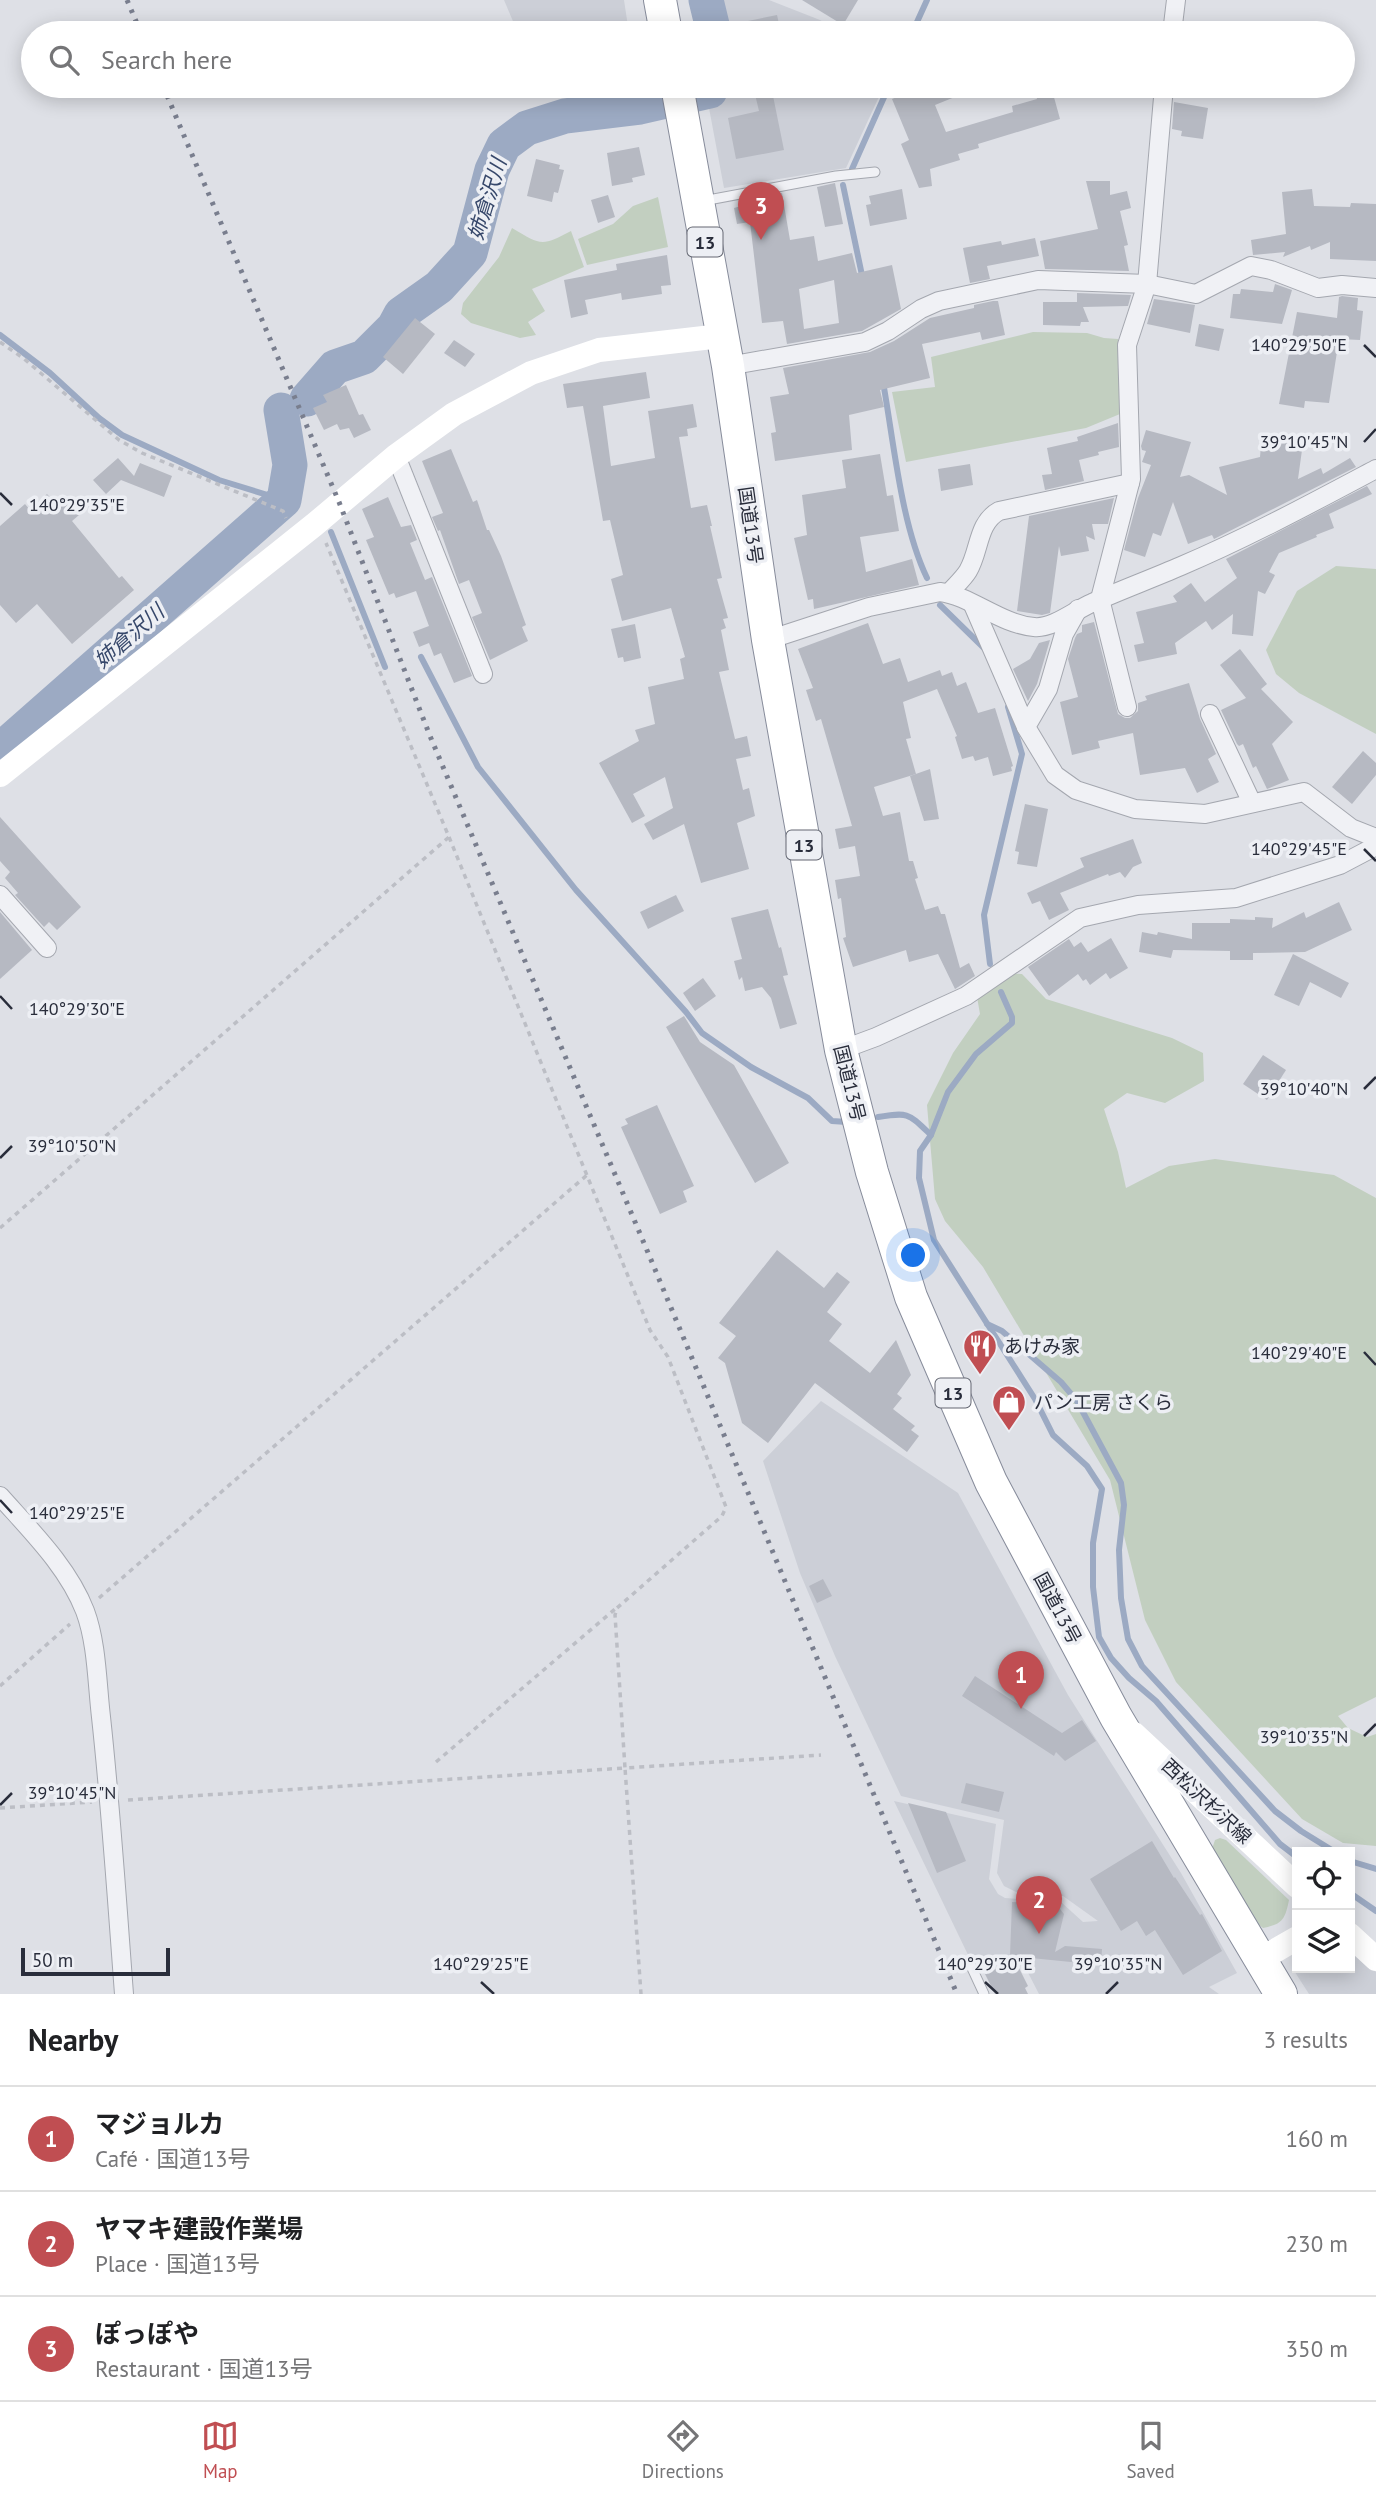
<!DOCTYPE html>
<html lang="en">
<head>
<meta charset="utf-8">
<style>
	:root { --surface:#fff; --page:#f2f2f2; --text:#202124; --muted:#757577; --line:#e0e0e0; --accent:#c04e52 }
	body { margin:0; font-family:"PT Sans","Noto Sans JP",sans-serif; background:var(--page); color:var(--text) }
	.controls { position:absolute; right:21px; bottom:21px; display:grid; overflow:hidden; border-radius:0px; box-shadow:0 4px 18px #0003 }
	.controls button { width:63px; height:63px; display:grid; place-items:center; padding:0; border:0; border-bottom:2px solid var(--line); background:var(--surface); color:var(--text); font:35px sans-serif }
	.scale { position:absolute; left:21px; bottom:18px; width:149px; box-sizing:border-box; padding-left:7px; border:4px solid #292d3b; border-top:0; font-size:19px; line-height:24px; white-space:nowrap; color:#292d3b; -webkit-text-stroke:5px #edeff4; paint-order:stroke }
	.you { position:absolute; left:914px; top:1256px; width:24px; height:24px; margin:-18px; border:5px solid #fff; border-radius:50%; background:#1a73e8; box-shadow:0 0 0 10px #1a73e833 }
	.badge { display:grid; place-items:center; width:46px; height:46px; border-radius:50%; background:var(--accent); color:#fff; font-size:23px; font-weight:700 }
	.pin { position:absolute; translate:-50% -58px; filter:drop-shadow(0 2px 4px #0008) }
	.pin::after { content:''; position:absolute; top:37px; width:24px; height:21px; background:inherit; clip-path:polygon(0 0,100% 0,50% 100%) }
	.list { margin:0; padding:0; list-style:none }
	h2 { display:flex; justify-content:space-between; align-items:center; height:91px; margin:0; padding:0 28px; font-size:30px }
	h2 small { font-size:23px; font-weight:400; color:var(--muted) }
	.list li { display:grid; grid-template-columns:46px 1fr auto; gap:21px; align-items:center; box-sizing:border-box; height:105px; padding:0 28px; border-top:2px solid var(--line) }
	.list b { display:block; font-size:26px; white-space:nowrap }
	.list p { margin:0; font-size:23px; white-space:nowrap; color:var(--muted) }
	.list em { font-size:23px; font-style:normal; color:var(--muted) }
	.icon { flex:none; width:38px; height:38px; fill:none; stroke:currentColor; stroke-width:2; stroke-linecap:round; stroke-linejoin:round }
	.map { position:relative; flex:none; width:1376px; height:1994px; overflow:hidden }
	.search { position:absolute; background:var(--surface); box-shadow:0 4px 18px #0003; left:21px; right:21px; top:21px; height:77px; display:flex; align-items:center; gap:18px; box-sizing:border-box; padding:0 24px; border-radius:38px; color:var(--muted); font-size:26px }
	.sheet { height:406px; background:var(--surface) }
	nav { display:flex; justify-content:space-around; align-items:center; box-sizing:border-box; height:98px; border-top:2px solid var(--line); background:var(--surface); font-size:19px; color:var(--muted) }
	nav a { display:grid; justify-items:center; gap:4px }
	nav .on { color:var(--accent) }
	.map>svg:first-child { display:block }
	.built { fill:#cccfd7 }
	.green { fill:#c2cfc0 }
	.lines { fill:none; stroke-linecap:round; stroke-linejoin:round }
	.stream { stroke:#9caac3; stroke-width:6 }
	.river { stroke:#9caac3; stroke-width:35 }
	.building { fill:#b6b9c2; fill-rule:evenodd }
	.lane-casing { stroke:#a4a7af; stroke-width:11 }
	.street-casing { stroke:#a4a7af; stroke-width:20 }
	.highway-casing { stroke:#878c9b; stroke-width:34 }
	.path { stroke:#bcbec5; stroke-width:3.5; stroke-dasharray:5 5; stroke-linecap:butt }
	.lane { stroke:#f0f1f5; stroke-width:9 }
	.street { stroke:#f0f1f5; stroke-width:18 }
	.secondary { stroke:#fff; stroke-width:24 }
	.highway { stroke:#fff; stroke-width:32 }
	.rail { stroke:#797e8e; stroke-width:5; stroke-dasharray:3.5 7; stroke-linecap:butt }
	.ticks { fill:none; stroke:#292d3b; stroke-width:2.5 }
	.labels { text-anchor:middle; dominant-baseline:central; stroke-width:7; stroke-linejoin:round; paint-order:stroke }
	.shield { fill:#edeff4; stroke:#646772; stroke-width:2 }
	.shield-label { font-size:18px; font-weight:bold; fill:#292d3b }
	.street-label { font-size:19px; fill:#292d3b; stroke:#edeff4 }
	.poi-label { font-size:19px; fill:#292d3b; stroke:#edeff4; text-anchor:start }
	.water-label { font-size:21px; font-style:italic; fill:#37486b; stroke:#edeff4 }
	.ticks-label { font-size:18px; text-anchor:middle; fill:#292d3b; stroke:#edeff4; stroke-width:7; stroke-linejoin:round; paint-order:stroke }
</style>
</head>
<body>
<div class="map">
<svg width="1376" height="1994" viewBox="0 0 1376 1994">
	<rect width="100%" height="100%" fill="#dee0e6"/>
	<!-- built -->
	<g class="built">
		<polygon points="504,0 624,0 629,33 518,33"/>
		<polygon points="721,0 769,0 820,20 841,33 731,33"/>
		<polygon points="732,86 884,86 846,168 724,188 709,108 723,100"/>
		<polygon points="821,1401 958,1493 1068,1695 1181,1873 1237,1973 1209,1987 1219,1994 1039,1994 1022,1961 1005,1959 979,1969 970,1959 894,1801 996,1824 989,1879 998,1894 1005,1898 1061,1902 1083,1922 1098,1921 1063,1896 1018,1893 1004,1886 997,1873 1004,1820 901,1796 835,1656 800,1573 763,1461"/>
		<polygon points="1350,1948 1376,1972 1376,1994 1309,1994 1293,1969 1297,1965 1297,1968 1350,1968"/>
	</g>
	<!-- green -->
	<g class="green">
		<polygon points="658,197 668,247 587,265 578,239 613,224 633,206"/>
		<path d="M512,228C541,245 541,247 571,231L584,267L532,289L545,311L528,322L536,335L520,338L471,323L461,314L463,303L499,257Z"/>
		<polygon points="1033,332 1087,333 1104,338 1118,339 1120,414 1086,428 906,462 892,392 935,387 931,357"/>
		<polygon points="1336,566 1376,569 1376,734 1299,693 1276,674 1266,650 1297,591"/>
		<polygon points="1003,973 1022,974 1046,999 1172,1038 1203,1053 1204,1081 1165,1103 1127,1093 1104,1109 1118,1152 1126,1188 1169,1166 1215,1159 1334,1175 1376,1198 1376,1697 1338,1716 1348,1728 1367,1737 1376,1734 1376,1846 1343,1843 1302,1819 1176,1682 1145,1620 1110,1480 983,1267 945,1221 935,1199 927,1105 953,1053 980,1014 977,997"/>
		<path d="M1220,1838L1226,1840L1289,1900C1285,1919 1283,1924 1263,1928L1254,1921L1212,1849L1215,1840Z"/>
	</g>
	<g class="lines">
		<!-- stream -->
		<g class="stream">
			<polyline points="912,33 927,0"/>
			<polyline points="852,169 889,86"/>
			<polyline points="843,185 863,280"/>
			<polyline points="0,335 50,373 99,418 122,435 219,480 284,500"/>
			<path d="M883,382C894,443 901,524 927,578"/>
			<polyline points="331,532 385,667"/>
			<polyline points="940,605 985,649"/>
			<polyline points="421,657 478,767 576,890 686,1012 702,1033 751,1067 808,1098 832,1121 847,1122"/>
			<polyline points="990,964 984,915 1022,754 1008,707"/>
			<path d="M878,1117C909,1112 908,1113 931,1135L920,1151L919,1178L934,1240L1035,1399L1053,1435L1087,1466L1102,1489L1093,1543V1587L1099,1637L1111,1658L1129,1678L1156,1701L1280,1844L1297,1857"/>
			<polyline points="931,1135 948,1092 976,1054 1012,1023 1012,1017 1001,992"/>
			<polyline points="987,1324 1002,1331 1061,1382 1077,1401 1121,1483 1124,1505 1119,1550 1121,1598 1128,1639 1142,1666 1275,1811 1301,1831 1335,1852"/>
			<polyline points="1350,1861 1376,1869"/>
			<polyline points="1350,1893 1376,1911"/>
		</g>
		<!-- river -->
		<g class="river">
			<polyline points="706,0 714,33"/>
			<polyline points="307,399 335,367 364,357 394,327 401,314 439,287 470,253 492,170 504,145 527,128 565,116 640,107 710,91 712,86"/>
			<polyline points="0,750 284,500 290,465 281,410"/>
		</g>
	</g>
	<!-- building -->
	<g class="building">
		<polygon points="802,0 858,0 843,25"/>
		<polygon points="777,15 781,33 723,33 723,26"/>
		<polygon points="753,86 771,86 784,150 736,159 728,118 759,111"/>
		<polygon points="924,86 982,86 935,105 946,132 1013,112 1012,106 1037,99 1036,94 1052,90 1060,119 978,144 979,148 958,154 960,160 930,169 932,186 919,188 901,144 909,140 892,99"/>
		<polygon points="1174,102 1208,108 1203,139 1181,136 1182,131 1172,129"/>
		<polygon points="639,147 645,175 632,178 633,182 612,186 607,153"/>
		<polygon points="536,159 560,165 559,169 564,170 558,193 554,192 552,202 527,196"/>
		<polygon points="1086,181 1110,181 1110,195 1127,191 1131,208 1120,211 1128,245 1124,246 1129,271 1045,269 1040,241 1098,229"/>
		<polygon points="835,183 843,224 825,227 817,187"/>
		<polygon points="902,189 907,219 870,226 866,205 871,204 869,196"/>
		<polygon points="1312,189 1314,206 1350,207 1351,203 1376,204 1376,261 1330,259 1330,242 1311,250 1310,246 1283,257 1285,252 1253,255 1251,240 1286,234 1282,192"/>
		<path d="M782,193L790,240L814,236L818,261L852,253L857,273L892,265L901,309L862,331L787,344L783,321L762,323L750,222L737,224L734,208L741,206L740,201ZM834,280L839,323L804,329L799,289Z"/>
		<polygon points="608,195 615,217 598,223 591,200"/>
		<polygon points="1035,238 1039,256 987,266 990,279 970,283 963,248 1001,241 1002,245"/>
		<polygon points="667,255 671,285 661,286 662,294 622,300 621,293 585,300 588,314 571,318 564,280 617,270 616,264"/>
		<polygon points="1275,284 1292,290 1282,324 1230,318 1233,294 1240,294 1241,289 1273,292"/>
		<polygon points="1077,293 1131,295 1128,306 1083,307 1089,322 1081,322 1080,326 1043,325 1043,302 1077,302"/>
		<polygon points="1342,296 1358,298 1357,310 1363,311 1360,340 1339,339 1329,403 1305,401 1304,408 1279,404 1297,312 1337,318 1339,297"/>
		<polygon points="1154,299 1195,305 1190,333 1147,324"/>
		<polygon points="993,301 998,301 1005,335 982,340 980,332 922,344 930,378 880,390 884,407 849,415 852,450 775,461 771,433 776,432 770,397 789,394 783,368 870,352 894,341 930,318 974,308 974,305"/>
		<polygon points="415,318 435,334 403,374 383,357"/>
		<polygon points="1199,324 1224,329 1219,351 1195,346"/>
		<polygon points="454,340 475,354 465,367 444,353"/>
		<polygon points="646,372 650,398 603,406 611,466 655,458 648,411 693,404 697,427 687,429 688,436 679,437 691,508 707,505 712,526 710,526 722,578 717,579 728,618 723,619 726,628 721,630 729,670 719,672 735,739 747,736 751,756 736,759 743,790 749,788 755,816 737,823 749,869 701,883 684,824 653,840 644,824 673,808 665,777 633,794 645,816 632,823 599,763 639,741 635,730 655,724 648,687 684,679 680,659 685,657 671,608 622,621 611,579 623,575 610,520 603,521 583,406 567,408 563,384"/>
		<polygon points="346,385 359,415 363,414 371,430 354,438 349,428 340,430 337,424 324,430 313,408 327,402 323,395"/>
		<polygon points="1118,423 1119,447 1098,452 1099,455 1079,460 1084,481 1045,490 1042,475 1052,474 1047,448 1078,441 1077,437"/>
		<polygon points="1146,430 1191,442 1180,477 1189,475 1227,495 1219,467 1260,457 1262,434 1288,437 1286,446 1302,450 1298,479 1321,468 1323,474 1350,458 1356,467 1214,539 1212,535 1188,544 1173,502 1161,536 1153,533 1145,557 1124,550 1138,498 1151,465 1142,462 1146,451 1142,450 1141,446"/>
		<polygon points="451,449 473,502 477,500 487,530 489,530 501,556 526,625 522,627 528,641 490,660 472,617 482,613 469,580 459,584 440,530 438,531 432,517 443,513 422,461"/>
		<polygon points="880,454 887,496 893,495 899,531 860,537 866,572 912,559 919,585 814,609 813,599 808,600 794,538 807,535 802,495 846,488 842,460"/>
		<polygon points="118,458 134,476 140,463 172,476 164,497 121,480 106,494 93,480"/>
		<polygon points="970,464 973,485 941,491 938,469"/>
		<polygon points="1367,486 1372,494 1329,514 1334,528 1316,535 1317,537 1279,553 1269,572 1275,575 1274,577 1265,594 1258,591 1253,636 1232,634 1233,614 1212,630 1206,621 1175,643 1177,654 1138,662 1134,645 1144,643 1136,612 1177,602 1173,596 1191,583 1205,602 1237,578 1226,559"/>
		<polygon points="47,494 56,504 64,498 79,515 72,521 119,578 122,576 134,590 72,644 37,604 16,623 0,605 0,526 25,504 30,510"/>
		<polygon points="388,497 401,527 411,525 417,540 410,543 425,580 432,577 472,676 454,683 441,653 434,656 429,643 419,647 413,632 429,626 416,591 396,598 394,593 389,595 366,540 374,537 362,509"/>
		<polygon points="1114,498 1108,524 1092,524 1095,540 1086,536 1089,551 1061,556 1059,546 1050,613 1042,615 1017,611 1029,516"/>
		<polygon points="1094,622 1118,714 1125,718 1130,718 1138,711 1138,703 1147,700 1145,696 1189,683 1200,719 1216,754 1208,759 1219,782 1197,793 1185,768 1140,775 1133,733 1098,741 1100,748 1072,755 1060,702 1078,697 1068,659 1075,638 1077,634 1082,632 1082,625"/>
		<polygon points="868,623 883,664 900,658 908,682 940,670 942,676 952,672 957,686 966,682 978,713 995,708 1013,766 1011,767 1012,771 993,776 988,757 975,761 973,756 962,759 955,737 957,736 937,689 903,702 911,738 906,739 916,774 874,787 883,816 900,812 909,861 913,861 918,878 915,879 925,910 938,906 941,914 945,914 960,968 969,963 975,976 955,989 938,954 909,962 906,950 853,967 843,938 846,937 841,898 838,899 835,880 860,876 855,846 839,849 835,829 852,826 821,719 816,721 806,690 813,688 798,649"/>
		<polygon points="635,624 641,658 624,662 623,657 618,658 611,629"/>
		<polygon points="1050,640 1037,684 1028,701 1013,669 1030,659 1039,643"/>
		<polygon points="1240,649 1267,684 1261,689 1293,722 1272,744 1289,780 1267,789 1256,766 1253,768 1243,744 1239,746 1237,744 1221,710 1246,698 1220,665"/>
		<polygon points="1363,751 1376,763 1376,775 1352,804 1332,787"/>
		<polygon points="930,769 939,819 924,821 910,776"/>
		<polygon points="1025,804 1048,809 1037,867 1017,864 1019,852 1015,851"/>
		<polygon points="0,817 81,907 57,930 49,922 44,927 15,895 18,893 5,878 10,872 0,861"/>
		<polygon points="1133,839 1142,863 1133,867 1125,878 1120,872 1109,876 1108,874 1060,893 1069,910 1049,920 1040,901 1032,904 1027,893 1084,867 1080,858"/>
		<polygon points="676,895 684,911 648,929 640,912"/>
		<polygon points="1339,902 1352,930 1305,952 1253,953 1253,960 1230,960 1230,951 1173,950 1171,958 1139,952 1142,932 1157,935 1158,932 1192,939 1192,923 1230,923 1230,919 1255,920 1255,917 1273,918 1272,928 1304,912 1306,918"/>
		<polygon points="768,909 779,948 781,947 788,975 783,976 797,1024 780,1029 771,998 762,987 745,991 742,977 739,980 734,961 742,959 731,918"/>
		<polygon points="0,912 32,950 0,979"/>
		<polygon points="1111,938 1128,968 1110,979 1106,973 1090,985 1086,979 1083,981 1078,974 1049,996 1028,967 1069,939 1074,947 1081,942 1088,952"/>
		<polygon points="1293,954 1349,983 1341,998 1310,982 1299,1006 1274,995"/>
		<polygon points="703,978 716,996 695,1011 683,993"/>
		<polygon points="684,1016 700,1042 734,1065 789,1163 755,1183 666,1027"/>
		<polygon points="1263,1055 1286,1070 1267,1100 1243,1084"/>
		<polygon points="657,1105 694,1186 683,1191 687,1202 660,1214 621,1127 628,1124 625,1119"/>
		<polygon points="777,1250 824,1288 837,1272 850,1282 827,1312 842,1324 829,1341 870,1373 896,1340 911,1375 897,1394 902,1398 893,1409 915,1426 911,1430 919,1436 907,1452 815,1383 768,1443 742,1423 725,1363 718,1358 736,1336 719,1323"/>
		<polygon points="823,1579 832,1596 817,1603 809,1586"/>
		<polygon points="975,1676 1062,1733 1082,1720 1096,1741 1065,1761 1056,1752 1054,1756 962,1696"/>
		<polygon points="966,1783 1004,1792 999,1812 961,1803"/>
		<polygon points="908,1803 946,1812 966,1861 937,1873"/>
		<polygon points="1152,1841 1174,1878 1175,1877 1200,1915 1202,1914 1222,1951 1183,1975 1155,1930 1146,1936 1137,1921 1121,1931 1090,1879"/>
		<polygon points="1012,1902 1056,1904 1064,1914 1055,1952 1065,1946 1102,1949 1101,1965 1010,1956"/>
		<polygon points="1015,1960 1028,1986 1025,1988 1028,1994 995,1994 985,1974"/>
	</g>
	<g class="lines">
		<!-- lane casing -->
		<g class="lane-casing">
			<g id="lane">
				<polyline points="703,201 836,176 875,172"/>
				<polyline points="971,1966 984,1994"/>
			</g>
		</g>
		<!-- street casing -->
		<g class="street-casing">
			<g id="street">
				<polyline points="1172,33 1176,0"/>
				<polyline points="728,366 865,342 888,331 921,309 939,301 1038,280 1147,284 1196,294 1251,266 1271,270 1318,288 1342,285 1376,288"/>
				<polyline points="396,456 483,674"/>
				<path d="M949,593C955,586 963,579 968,571C980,551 977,523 999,511L1130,483"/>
				<polyline points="973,605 1026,727"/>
				<polyline points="1078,609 1064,634 1048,689 1026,727 1055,775 1076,790 1135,809 1205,814 1304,792 1351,828 1376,838"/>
				<path d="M768,640L869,607L940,592C971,596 1000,624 1034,627C1053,629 1075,610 1092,603C1121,590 1151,579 1181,566C1247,538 1312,503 1376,469"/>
				<polyline points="1127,707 1100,599 1131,479 1127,345 1147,284 1164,86"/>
				<polyline points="1210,714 1252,803"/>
				<polyline points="0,895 47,948"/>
				<polyline points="841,1050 876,1037 966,996 1080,918 1138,905 1236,898 1340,865 1376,846"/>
				<path d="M0,1496C31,1531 68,1567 85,1611C97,1643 97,1683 101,1717C111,1809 117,1901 124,1994"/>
			</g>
		</g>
		<!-- highway casing -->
		<g class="highway-casing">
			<g id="highway">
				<polyline points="660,0 666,33"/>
				<polyline points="677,86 728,366 768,640 841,1050 872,1172 911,1297 991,1482 1116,1717 1281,1994"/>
			</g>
		</g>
		<!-- path -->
		<g class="path">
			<polyline points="0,342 23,358 119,440 142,453 283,511 286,518"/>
			<polyline points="449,837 650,1330 668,1357 726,1507 722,1516 617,1608 615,1615 625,1768 821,1755"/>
			<polyline points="0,1228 449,837 326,543"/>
			<polyline points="99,1598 587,1175"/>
			<polyline points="0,1686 70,1624"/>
			<polyline points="436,1762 615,1609"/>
			<polyline points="128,1800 625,1768 641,1994"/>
			<polyline points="0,1808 92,1802"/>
		</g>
		<!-- lane -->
		<use href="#lane" class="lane"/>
		<!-- street -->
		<use href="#street" class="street"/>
		<!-- secondary -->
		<g class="secondary">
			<polyline points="0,775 314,525 396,456 454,414 531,373 599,350 721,336"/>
			<polyline points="1134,1734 1297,1886"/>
			<polyline points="1350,1935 1376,1959"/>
			<polyline points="1261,1959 1297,1938"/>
		</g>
		<!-- highway -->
		<use href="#highway" class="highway"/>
		<!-- rail -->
		<g class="rail">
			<polyline points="127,0 141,33"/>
			<polyline points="163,86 339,502 430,736 649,1255 957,1994"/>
		</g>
	</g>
	<!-- ticks -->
	<path class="ticks" d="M1364,345L1376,357M1364,442L1376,429M0,493L12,505M1364,849L1376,861M0,996L12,1009M1364,1089L1376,1077M0,1158L12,1146M1364,1352L1376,1365M0,1500L12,1513M1364,1736L1376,1724M0,1805L12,1793M481,1982L494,1994M985,1982L998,1994M1106,1994L1118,1982"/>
	<!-- icons -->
	<defs>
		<g id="restaurant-pin" transform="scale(1.75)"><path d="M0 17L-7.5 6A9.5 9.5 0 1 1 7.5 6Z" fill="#c04e52" stroke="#edeff4"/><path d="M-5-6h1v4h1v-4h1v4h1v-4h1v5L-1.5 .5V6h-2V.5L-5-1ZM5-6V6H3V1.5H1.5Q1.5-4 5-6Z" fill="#fff"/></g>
		<g id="shop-pin" transform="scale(1.75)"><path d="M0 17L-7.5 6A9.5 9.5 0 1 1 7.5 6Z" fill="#c04e52" stroke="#edeff4"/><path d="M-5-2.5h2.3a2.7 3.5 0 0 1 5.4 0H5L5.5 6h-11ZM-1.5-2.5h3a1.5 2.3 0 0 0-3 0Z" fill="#fff"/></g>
	</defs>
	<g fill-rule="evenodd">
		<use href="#restaurant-pin" x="980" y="1346"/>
		<use href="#shop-pin" x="1009" y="1402"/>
	</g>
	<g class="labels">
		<!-- shield labels -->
		<g class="shield">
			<rect x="687.5" y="227.5" width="35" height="29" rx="5"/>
			<rect x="786.5" y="830.5" width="35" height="29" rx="5"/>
			<rect x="935.5" y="1378.5" width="35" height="29" rx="5"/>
		</g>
		<g class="shield-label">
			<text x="705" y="242">13</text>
			<text x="804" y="845">13</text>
			<text x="953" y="1393">13</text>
		</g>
		<!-- street labels -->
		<g class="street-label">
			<text transform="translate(751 525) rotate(82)">国道13号</text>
			<text transform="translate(850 1083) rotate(76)">国道13号</text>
			<text transform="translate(1058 1608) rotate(62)">国道13号</text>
			<text transform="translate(1207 1801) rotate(43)">西松沢杉沢線</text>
		</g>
		<!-- poi labels -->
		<g class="poi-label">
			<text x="1004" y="1346">あけみ家</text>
			<text x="1034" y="1402">パン工房 さくら</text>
		</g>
		<!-- water labels -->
		<g class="water-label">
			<text transform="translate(487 199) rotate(-73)">姉倉沢川</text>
			<text transform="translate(129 636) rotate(-41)">姉倉沢川</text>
		</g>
	</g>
	<g class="ticks-label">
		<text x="1299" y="351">140°29'50"E</text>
		<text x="1304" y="448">39°10'45"N</text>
		<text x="77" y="511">140°29'35"E</text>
		<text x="1299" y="855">140°29'45"E</text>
		<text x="77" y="1015">140°29'30"E</text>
		<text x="1304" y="1095">39°10'40"N</text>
		<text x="72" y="1152">39°10'50"N</text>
		<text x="1299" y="1359">140°29'40"E</text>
		<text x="77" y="1519">140°29'25"E</text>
		<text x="1304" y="1743">39°10'35"N</text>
		<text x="72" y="1799">39°10'45"N</text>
		<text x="481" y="1970">140°29'25"E</text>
		<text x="985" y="1970">140°29'30"E</text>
		<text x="1118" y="1970">39°10'35"N</text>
	</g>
</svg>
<div class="controls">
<button><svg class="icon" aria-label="locate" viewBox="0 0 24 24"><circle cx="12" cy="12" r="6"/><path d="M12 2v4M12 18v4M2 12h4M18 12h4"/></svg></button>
<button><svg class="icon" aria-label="layers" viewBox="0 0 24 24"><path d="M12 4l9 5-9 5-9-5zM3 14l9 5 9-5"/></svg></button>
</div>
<div class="scale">50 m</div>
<div class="you"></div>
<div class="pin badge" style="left:1021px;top:1709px">1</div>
<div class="pin badge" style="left:1039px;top:1934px">2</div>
<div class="pin badge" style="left:761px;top:240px">3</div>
<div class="search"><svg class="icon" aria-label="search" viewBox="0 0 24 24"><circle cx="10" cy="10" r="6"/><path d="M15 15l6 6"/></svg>Search here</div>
</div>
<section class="sheet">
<h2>Nearby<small>3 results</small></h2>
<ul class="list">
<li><span class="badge">1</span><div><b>マジョルカ</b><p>Café · 国道13号</p></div><em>160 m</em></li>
<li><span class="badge">2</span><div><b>ヤマキ建設作業場</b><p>Place · 国道13号</p></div><em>230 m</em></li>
<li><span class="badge">3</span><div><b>ぽっぽや</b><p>Restaurant · 国道13号</p></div><em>350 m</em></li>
</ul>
</section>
<nav>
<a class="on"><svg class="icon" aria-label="map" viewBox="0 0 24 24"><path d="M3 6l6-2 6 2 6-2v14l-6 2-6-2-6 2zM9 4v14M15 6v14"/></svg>Map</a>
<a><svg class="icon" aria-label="directions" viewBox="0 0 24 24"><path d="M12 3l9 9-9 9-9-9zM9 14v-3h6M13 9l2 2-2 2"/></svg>Directions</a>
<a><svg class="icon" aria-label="saved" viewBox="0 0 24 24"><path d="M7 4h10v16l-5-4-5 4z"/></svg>Saved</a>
</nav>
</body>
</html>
